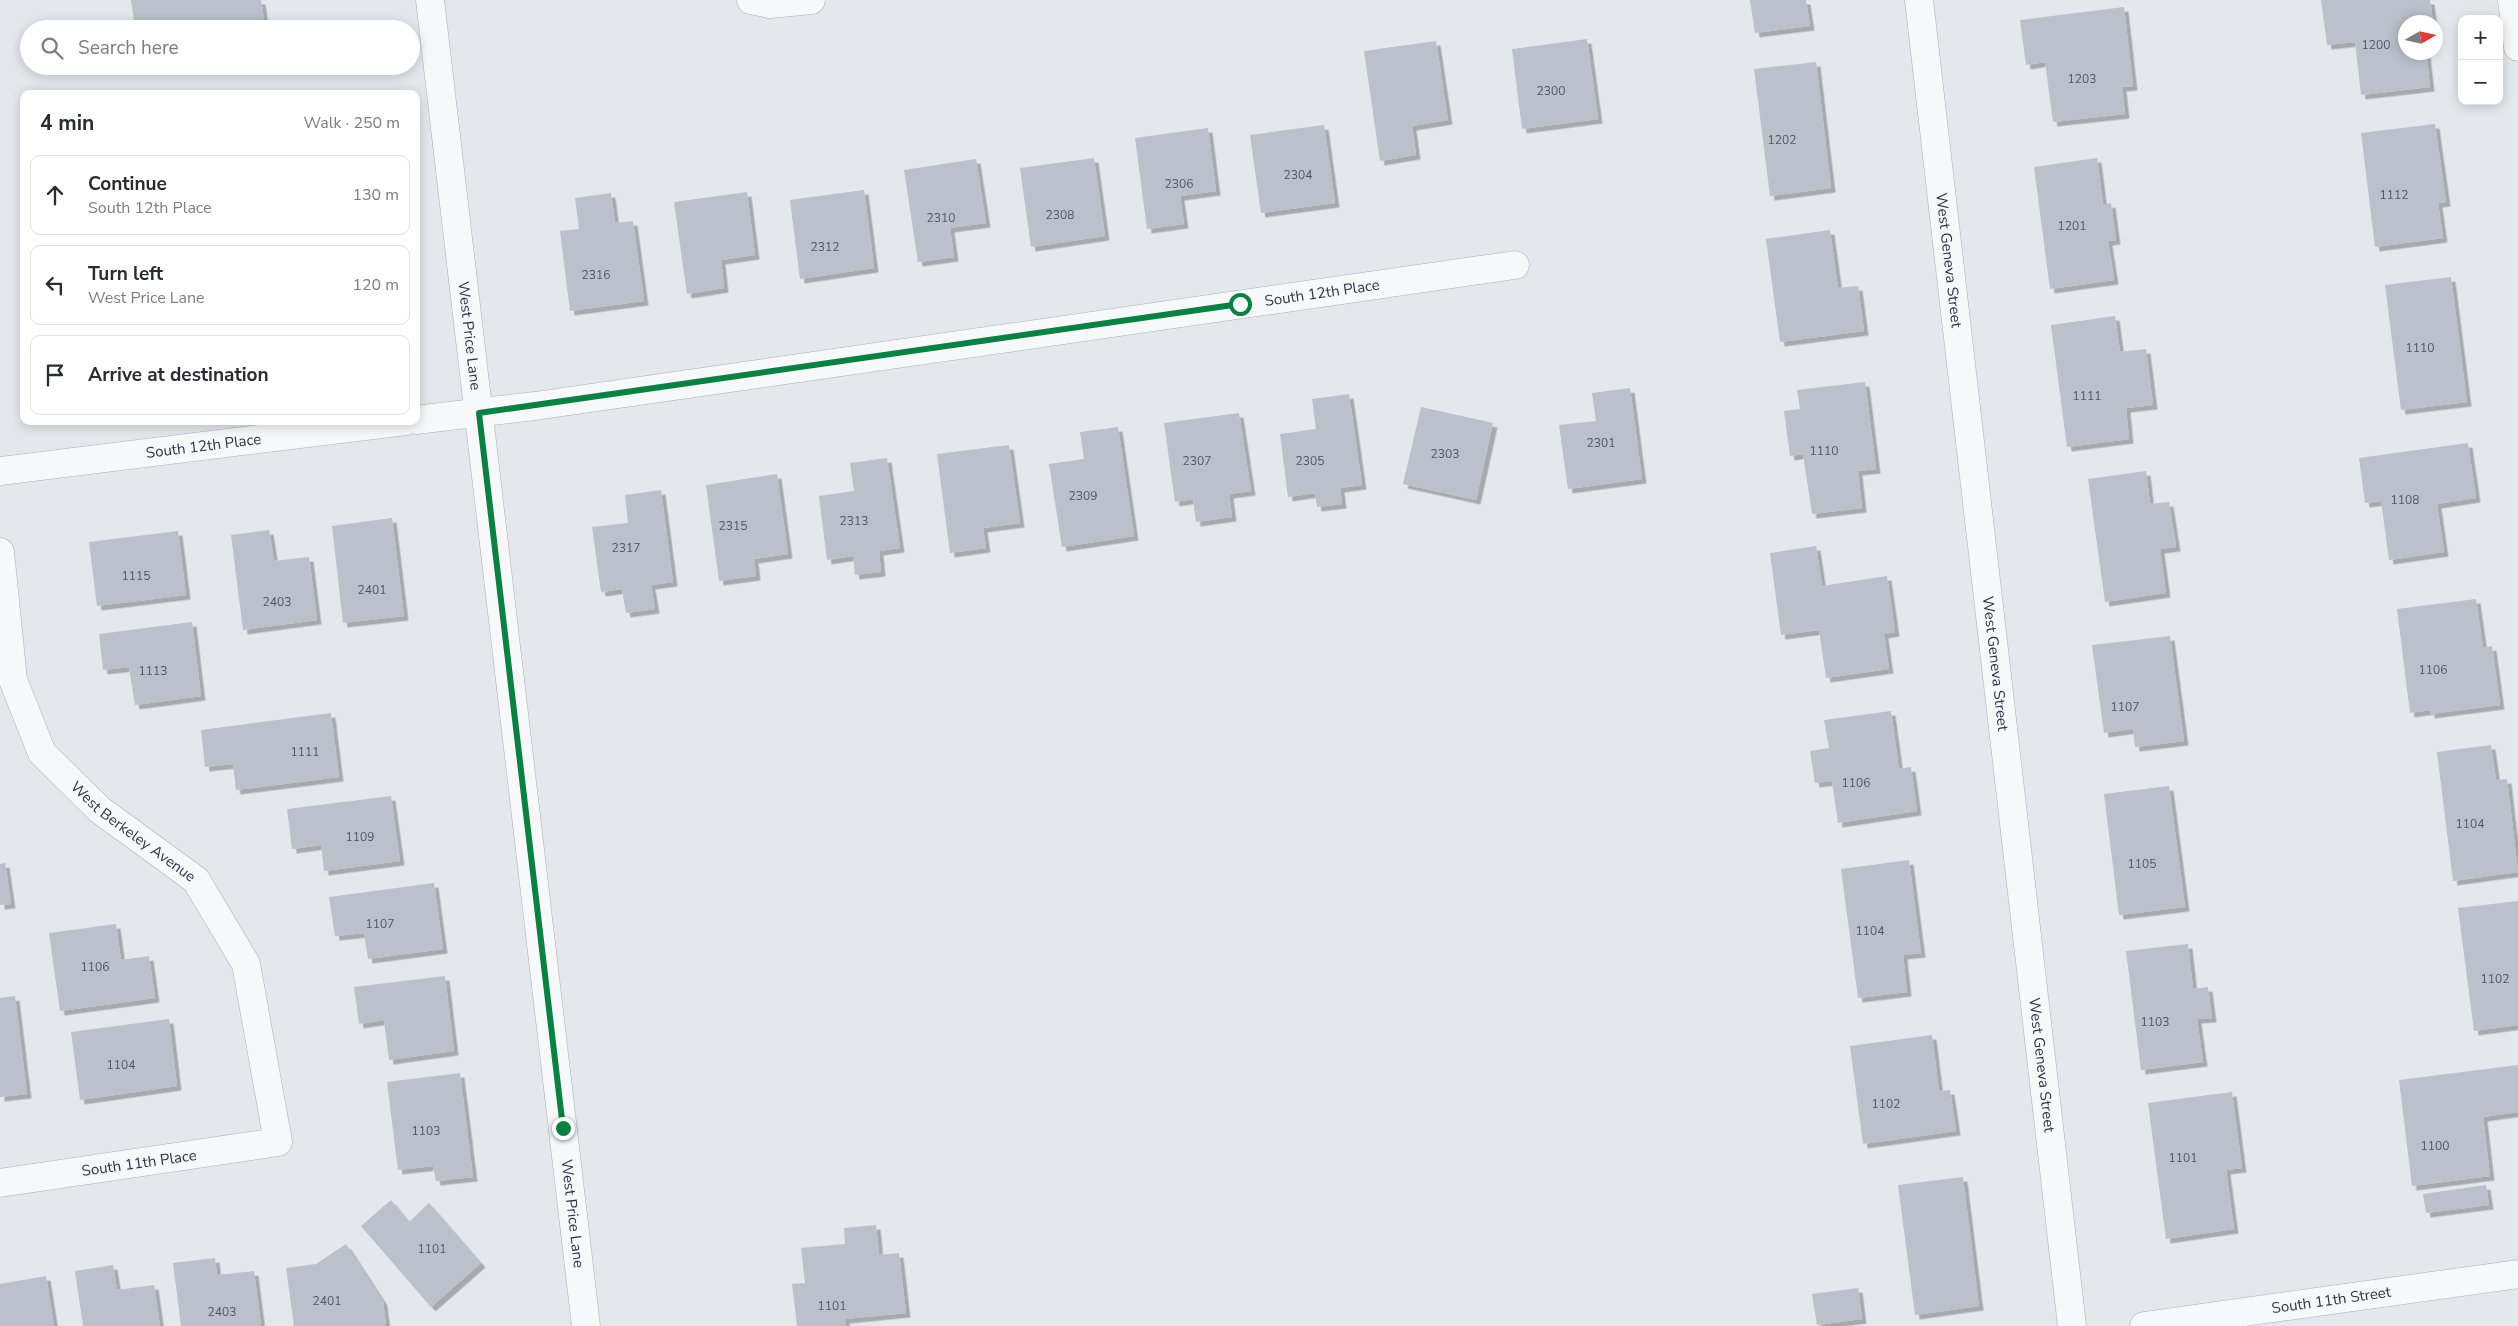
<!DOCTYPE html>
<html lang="en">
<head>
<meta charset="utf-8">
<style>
	:root { --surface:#fff; --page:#f7f7f7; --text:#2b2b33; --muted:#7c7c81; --line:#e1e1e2 }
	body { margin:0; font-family:"Nunito Sans",sans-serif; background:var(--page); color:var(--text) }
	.controls { position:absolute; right:15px; top:15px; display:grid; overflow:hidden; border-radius:10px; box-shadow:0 2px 12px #0003 }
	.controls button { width:45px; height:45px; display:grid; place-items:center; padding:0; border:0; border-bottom:1px solid var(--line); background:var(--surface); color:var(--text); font:25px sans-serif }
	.compass { position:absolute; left:2398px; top:15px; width:45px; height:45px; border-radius:50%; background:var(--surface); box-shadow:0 2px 12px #0003; rotate:81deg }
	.stop { position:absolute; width:15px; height:15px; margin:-11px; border:4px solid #0b8043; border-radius:50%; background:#fff }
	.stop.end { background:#0b8043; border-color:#fff; box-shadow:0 1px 5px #0008 }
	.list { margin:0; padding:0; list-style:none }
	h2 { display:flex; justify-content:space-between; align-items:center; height:65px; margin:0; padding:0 20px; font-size:21px }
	h2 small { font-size:16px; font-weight:400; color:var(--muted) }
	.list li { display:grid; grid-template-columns:32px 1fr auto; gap:15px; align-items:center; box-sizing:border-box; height:80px; margin:0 10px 10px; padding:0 10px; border:1px solid var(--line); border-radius:10px }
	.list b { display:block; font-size:19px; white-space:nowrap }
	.list p { margin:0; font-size:16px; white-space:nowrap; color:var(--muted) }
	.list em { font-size:16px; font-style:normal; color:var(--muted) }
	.icon { flex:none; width:28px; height:28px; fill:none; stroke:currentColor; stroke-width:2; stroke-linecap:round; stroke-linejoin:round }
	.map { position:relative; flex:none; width:2518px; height:1326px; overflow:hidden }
	.search { position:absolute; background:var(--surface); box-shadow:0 2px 12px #0003; left:20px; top:20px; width:400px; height:55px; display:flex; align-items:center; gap:12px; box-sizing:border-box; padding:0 18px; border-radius:28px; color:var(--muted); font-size:19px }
	.panel { position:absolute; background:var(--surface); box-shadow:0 2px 12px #0003; left:20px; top:90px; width:400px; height:335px; border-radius:10px }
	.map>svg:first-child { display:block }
	.building { fill:#bbc0ca; filter:url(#shadow) }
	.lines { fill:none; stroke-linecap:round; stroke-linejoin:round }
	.minor-casing { stroke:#a9aeb7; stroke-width:29 }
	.minor { stroke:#f7f8fa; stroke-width:28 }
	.route { stroke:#0b8043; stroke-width:6 }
	.labels { text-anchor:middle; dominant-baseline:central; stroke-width:4; stroke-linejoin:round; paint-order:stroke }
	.number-label { font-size:12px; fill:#4f5766 }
	.street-label { font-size:15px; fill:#2b3445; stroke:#f4f6f9 }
</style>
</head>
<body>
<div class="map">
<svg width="2518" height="1326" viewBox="0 0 2518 1326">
	<defs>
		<filter id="shadow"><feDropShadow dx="4.5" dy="4.5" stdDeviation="0" flood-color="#0004"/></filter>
	</defs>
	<rect width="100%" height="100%" fill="#e4e7ec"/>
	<!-- building -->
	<g class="building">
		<polygon points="131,0 261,0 264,20 200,29 135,29"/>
		<polygon points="1750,0 1806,0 1810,26 1755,33"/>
		<polygon points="2321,0 2430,0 2433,22 2406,22 2406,52 2426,52 2430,87 2361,95 2355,42 2327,45"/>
		<polygon points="2124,7 2133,86 2122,87 2125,114 2053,122 2045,62 2026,65 2020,20"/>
		<polygon points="1587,39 1598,119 1522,129 1512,49"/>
		<polygon points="1436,41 1448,120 1412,126 1416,155 1380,161 1364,51"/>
		<polygon points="1816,62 1831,188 1770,196 1754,69"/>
		<polygon points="2435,124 2446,202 2438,203 2443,238 2375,247 2361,133"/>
		<polygon points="1324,125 1335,203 1261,213 1250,135"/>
		<polygon points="1208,128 1216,191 1180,196 1184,224 1147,229 1135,138"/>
		<polygon points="1094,158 1105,236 1031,247 1020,168"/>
		<polygon points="2097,158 2103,205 2111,203 2116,240 2108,241 2114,280 2050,289 2034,167"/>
		<polygon points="976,159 986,223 950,228 954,257 918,262 904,170"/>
		<polygon points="864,190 874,268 800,279 790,200"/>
		<polygon points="747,192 755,255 721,260 724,288 687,294 674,202"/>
		<polygon points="611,193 615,223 633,221 644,301 570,311 560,231 579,229 575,198"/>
		<polygon points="1830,230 1838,288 1858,286 1864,331 1780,342 1766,239"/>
		<polygon points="2451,277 2467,402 2401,410 2385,285"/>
		<polygon points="2115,316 2120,352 2146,349 2153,405 2126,408 2129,439 2067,447 2051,325"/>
		<polygon points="1865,382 1876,469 1858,471 1862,508 1812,514 1803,454 1790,456 1784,411 1800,409 1797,390"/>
		<polygon points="1630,388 1642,479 1568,489 1559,425 1596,421 1592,393"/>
		<polygon points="1349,394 1362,485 1340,488 1342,504 1317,507 1315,493 1288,497 1280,434 1316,429 1312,399"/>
		<polygon points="1421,407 1493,423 1476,500 1403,484"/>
		<polygon points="1239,413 1251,491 1229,494 1232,517 1196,522 1193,499 1175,502 1164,423"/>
		<polygon points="1118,427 1134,536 1062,547 1049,464 1084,459 1080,432"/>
		<polygon points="2468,443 2476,498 2437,504 2444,552 2389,560 2381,501 2365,503 2359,458"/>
		<polygon points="1009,445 1020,523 983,528 986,548 950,553 937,454"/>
		<polygon points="887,458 900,548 879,551 881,572 855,575 853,556 827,560 819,496 854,491 850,463"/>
		<polygon points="2146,471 2150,504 2169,502 2176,547 2160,549 2166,593 2105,602 2088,479"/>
		<polygon points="777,474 788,554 754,559 756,576 719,581 706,485"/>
		<polygon points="661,490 673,582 651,585 655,609 626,613 622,589 601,592 592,527 628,523 625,495"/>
		<polygon points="392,518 404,616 343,623 332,526"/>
		<polygon points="269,530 274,561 309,557 317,620 243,630 231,535"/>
		<polygon points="178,531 186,595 97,606 89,542"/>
		<polygon points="1816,546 1822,586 1887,576 1895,632 1884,634 1889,669 1826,678 1819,630 1781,635 1770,553"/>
		<polygon points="2476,599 2483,648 2492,646 2500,705 2430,714 2430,710 2410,713 2397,609"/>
		<polygon points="192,622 201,696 135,705 129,667 103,670 99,634"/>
		<polygon points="2170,636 2184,741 2135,747 2133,729 2104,733 2092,645"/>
		<polygon points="1891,711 1899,769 1911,767 1917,811 1838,823 1832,781 1815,783 1810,751 1829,748 1824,720"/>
		<polygon points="331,713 339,777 236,790 233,764 205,767 201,730"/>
		<polygon points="2491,745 2496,780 2507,779 2518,872 2453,881 2437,752"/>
		<polygon points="2169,786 2185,907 2119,915 2104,794"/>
		<polygon points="391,796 400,861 324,871 321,845 292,849 287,809"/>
		<polygon points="1909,860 1921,953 1903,955 1907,992 1858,998 1841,869"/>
		<polygon points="5,863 11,904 0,905 0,864"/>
		<polygon points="434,883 443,949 368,959 364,933 335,936 329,897"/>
		<polygon points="2518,901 2518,1025 2474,1031 2458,908"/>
		<polygon points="116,924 121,960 149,956 155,998 60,1011 49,933"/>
		<polygon points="2188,944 2193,989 2208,987 2212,1018 2197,1019 2203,1062 2141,1070 2126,951"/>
		<polygon points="445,976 454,1051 389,1060 384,1020 359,1024 354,987"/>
		<polygon points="15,996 27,1094 0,1097 0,998"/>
		<polygon points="169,1019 177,1086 80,1100 71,1032"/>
		<polygon points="1932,1035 1939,1091 1950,1090 1956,1131 1863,1144 1850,1046"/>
		<polygon points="2518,1065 2518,1112 2483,1117 2490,1176 2412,1186 2399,1080"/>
		<polygon points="460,1073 473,1177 436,1181 433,1166 398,1170 387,1082"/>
		<polygon points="2232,1092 2242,1168 2226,1170 2234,1229 2166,1239 2148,1103"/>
		<polygon points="1963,1177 1979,1306 1915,1315 1898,1185"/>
		<polygon points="2486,1185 2489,1205 2426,1213 2423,1194"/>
		<polygon points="391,1200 409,1222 429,1203 481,1263 431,1307 361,1226"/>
		<polygon points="876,1225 879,1255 899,1253 906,1313 845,1319 846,1326 797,1326 792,1284 805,1283 801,1248 845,1244 844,1228"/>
		<polygon points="346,1244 383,1301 386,1326 294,1326 286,1268 316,1264"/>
		<polygon points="215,1258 217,1275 254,1271 261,1326 181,1326 173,1263"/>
		<polygon points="113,1265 117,1290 154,1285 160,1326 83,1326 75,1271"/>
		<polygon points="46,1276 54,1326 0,1326 0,1284"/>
		<polygon points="1858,1288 1862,1319 1817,1325 1812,1294"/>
	</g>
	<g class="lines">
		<!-- minor casing -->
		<g class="minor-casing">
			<g id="minor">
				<path id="s1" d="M430,0L586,1326"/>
				<polyline points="751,0 770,4 811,0"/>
				<path id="s2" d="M1919,0L2072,1326"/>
				<polyline points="2512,0 2518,47"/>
				<path id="s3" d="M416,420L535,406L1515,265"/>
				<path id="s4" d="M0,471L406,421"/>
				<path id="s5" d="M0,552L13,680L42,753L100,810L196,880L246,964L278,1142L0,1183"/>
				<path id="s6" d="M2144,1326L2518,1274"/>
			</g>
		</g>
		<!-- minor -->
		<use href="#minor" class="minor"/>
	</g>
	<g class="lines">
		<!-- route -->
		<polyline class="route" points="563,1128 479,413 1240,304"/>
	</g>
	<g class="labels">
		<!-- number labels -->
		<g class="number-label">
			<text x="2376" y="45">1200</text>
			<text x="2082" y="79">1203</text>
			<text x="1551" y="91">2300</text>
			<text x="1782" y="140">1202</text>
			<text x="1298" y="175">2304</text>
			<text x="1179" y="184">2306</text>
			<text x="2394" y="195">1112</text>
			<text x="1060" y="215">2308</text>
			<text x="941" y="218">2310</text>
			<text x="2072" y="226">1201</text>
			<text x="825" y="247">2312</text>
			<text x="596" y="275">2316</text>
			<text x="2420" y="348">1110</text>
			<text x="2087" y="396">1111</text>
			<text x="1601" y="443">2301</text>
			<text x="1824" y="451">1110</text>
			<text x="1445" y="454">2303</text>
			<text x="1197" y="461">2307</text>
			<text x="1310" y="461">2305</text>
			<text x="1083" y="496">2309</text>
			<text x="2405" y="500">1108</text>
			<text x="854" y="521">2313</text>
			<text x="733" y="526">2315</text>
			<text x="626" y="548">2317</text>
			<text x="136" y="576">1115</text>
			<text x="372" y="590">2401</text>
			<text x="277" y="602">2403</text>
			<text x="2433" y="670">1106</text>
			<text x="153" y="671">1113</text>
			<text x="2125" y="707">1107</text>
			<text x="305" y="752">1111</text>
			<text x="1856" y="783">1106</text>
			<text x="2470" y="824">1104</text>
			<text x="360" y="837">1109</text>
			<text x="2142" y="864">1105</text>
			<text x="380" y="924">1107</text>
			<text x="1870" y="931">1104</text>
			<text x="95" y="967">1106</text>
			<text x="2495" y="979">1102</text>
			<text x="2155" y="1022">1103</text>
			<text x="121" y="1065">1104</text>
			<text x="1886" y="1104">1102</text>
			<text x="426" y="1131">1103</text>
			<text x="2435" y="1146">1100</text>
			<text x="2183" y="1158">1101</text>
			<text x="432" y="1249">1101</text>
			<text x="327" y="1301">2401</text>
			<text x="832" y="1306">1101</text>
			<text x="222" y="1312">2403</text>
		</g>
		<!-- street labels -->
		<g class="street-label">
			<text stroke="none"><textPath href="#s2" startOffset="262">West Geneva Street</textPath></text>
			<text stroke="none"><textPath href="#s3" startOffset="915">South 12th Place</textPath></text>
			<text stroke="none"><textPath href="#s1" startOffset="338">West Price Lane</textPath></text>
			<text stroke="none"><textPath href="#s4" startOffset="205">South 12th Place</textPath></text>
			<text stroke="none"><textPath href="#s2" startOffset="668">West Geneva Street</textPath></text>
			<text stroke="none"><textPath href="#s5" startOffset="328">West Berkeley Avenue</textPath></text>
			<text stroke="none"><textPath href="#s2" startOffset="1072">West Geneva Street</textPath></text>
			<text transform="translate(139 1163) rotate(-8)">South 11th Place</text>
			<text stroke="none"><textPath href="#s1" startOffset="1222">West Price Lane</textPath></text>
			<text stroke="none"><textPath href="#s6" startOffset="189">South 11th Street</textPath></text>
		</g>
	</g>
</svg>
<div class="controls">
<button>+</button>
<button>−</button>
</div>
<svg class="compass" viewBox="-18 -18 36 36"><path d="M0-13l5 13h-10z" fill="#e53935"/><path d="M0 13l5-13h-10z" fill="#7c7c81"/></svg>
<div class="stop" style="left:1240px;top:304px"></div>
<div class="stop end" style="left:563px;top:1128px"></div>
<div class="search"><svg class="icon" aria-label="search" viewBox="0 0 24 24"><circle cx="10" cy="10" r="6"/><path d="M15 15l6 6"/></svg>Search here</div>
<section class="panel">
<h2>4 min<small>Walk · 250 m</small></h2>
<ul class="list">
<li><svg class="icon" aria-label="ahead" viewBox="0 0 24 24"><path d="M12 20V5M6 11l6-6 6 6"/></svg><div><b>Continue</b><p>South 12th Place</p></div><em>130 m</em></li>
<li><svg class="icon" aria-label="left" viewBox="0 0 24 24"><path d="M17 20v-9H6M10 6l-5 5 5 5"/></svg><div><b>Turn left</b><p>West Price Lane</p></div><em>120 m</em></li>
<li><svg class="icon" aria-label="arrive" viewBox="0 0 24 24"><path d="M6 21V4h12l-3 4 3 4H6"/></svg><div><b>Arrive at destination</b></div></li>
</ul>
</section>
</div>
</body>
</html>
